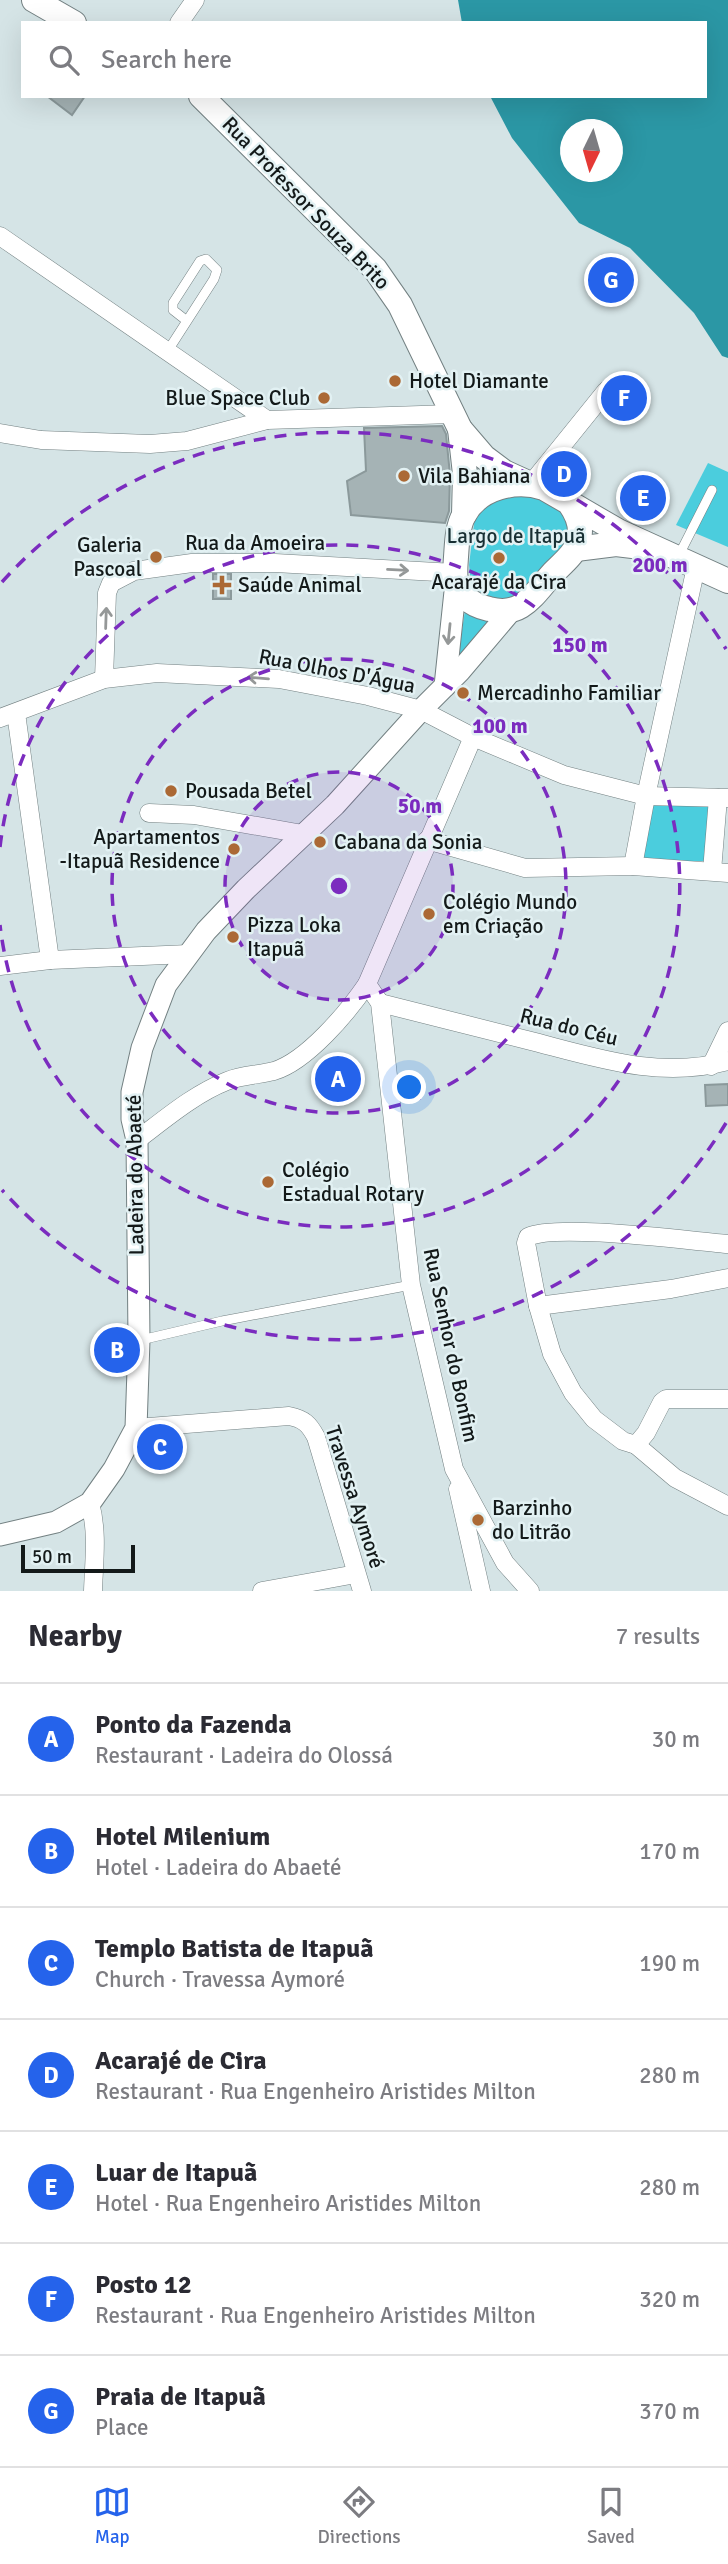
<!DOCTYPE html>
<html lang="en">
<head>
<meta charset="utf-8">
<style>
	:root { --surface:#fff; --page:#f7f7f7; --text:#2b2b33; --muted:#7c7c81; --line:#e1e1e2; --accent:#2563eb }
	body { margin:0; font-family:Signika,sans-serif; background:var(--page); color:var(--text) }
	.compass { position:absolute; left:560px; top:119px; width:63px; height:63px; border-radius:50%; background:var(--surface); box-shadow:0 7px 28px #0002; rotate:185deg }
	.scale { position:absolute; left:21px; bottom:18px; width:114px; box-sizing:border-box; padding-left:7px; border:4px solid #131919; border-top:0; font-size:19px; line-height:24px; white-space:nowrap; color:#131919; -webkit-text-stroke:5px #e2f1f3; paint-order:stroke }
	.you { position:absolute; left:410px; top:1088px; width:24px; height:24px; margin:-18px; border:5px solid #fff; border-radius:50%; background:#1a73e8; box-shadow:0 0 0 10px #1a73e833 }
	.badge { display:grid; place-items:center; width:46px; height:46px; border-radius:50%; background:var(--accent); color:#fff; font-size:23px; font-weight:700 }
	.pin { position:absolute; translate:-50% -50%; border:4px solid #fff; box-shadow:0 2px 7px #0006 }
	.list { margin:0; padding:0; list-style:none }
	h2 { display:flex; justify-content:space-between; align-items:center; height:91px; margin:0; padding:0 28px; font-size:30px }
	h2 small { font-size:23px; font-weight:400; color:var(--muted) }
	.list li { display:grid; grid-template-columns:46px 1fr auto; gap:21px; align-items:center; box-sizing:border-box; height:112px; padding:0 28px; border-top:2px solid var(--line) }
	.list b { display:block; font-size:26px; white-space:nowrap }
	.list p { margin:0; font-size:23px; white-space:nowrap; color:var(--muted) }
	.list em { font-size:23px; font-style:normal; color:var(--muted) }
	.icon { flex:none; width:38px; height:38px; fill:none; stroke:currentColor; stroke-width:2; stroke-linecap:round; stroke-linejoin:round }
	.map { position:relative; flex:none; width:728px; height:1591px; overflow:hidden }
	.search { position:absolute; background:var(--surface); box-shadow:0 7px 28px #0002; left:21px; right:21px; top:21px; height:77px; display:flex; align-items:center; gap:18px; box-sizing:border-box; padding:0 24px; border-radius:0px; color:var(--muted); font-size:26px }
	.sheet { height:875px; background:var(--surface) }
	nav { display:flex; justify-content:space-around; align-items:center; box-sizing:border-box; height:98px; border-top:2px solid var(--line); background:var(--surface); font-size:19px; color:var(--muted) }
	nav a { display:grid; justify-items:center; gap:4px }
	nav .on { color:var(--accent) }
	.map>svg:first-child { display:block }
	.green { fill:#4bcddd }
	.water { fill:#2b97a5; fill-rule:evenodd }
	.building { fill:#a5b3b5; stroke:#8b999b; stroke-width:2 }
	.lines { fill:none; stroke-linecap:round; stroke-linejoin:round }
	.service-casing { stroke:#738082; stroke-width:10 }
	.minor-casing { stroke:#738082; stroke-width:19 }
	.tertiary-casing { stroke:#738082; stroke-width:23 }
	.secondary-casing { stroke:#738082; stroke-width:26 }
	.service { stroke:#fff; stroke-width:9 }
	.minor { stroke:#fff; stroke-width:18 }
	.tertiary { stroke:#fff; stroke-width:21 }
	.secondary { stroke:#fff; stroke-width:24 }
	.oneway { stroke:#959898 }
	.ring { fill:none; stroke:#7b2cbf; stroke-width:3.5; stroke-dasharray:12 9 }
	.poi-dot { fill:#ab6935; stroke:#e2f1f3; stroke-width:2.5 }
	.labels { text-anchor:middle; dominant-baseline:central; stroke-width:5; stroke-linejoin:round; paint-order:stroke }
	.street-label { font-size:21px; fill:#131919; stroke:#e2f1f3 }
	.poi-label { font-size:21px; fill:#131919; stroke:#e2f1f3; text-anchor:start }
	.park-label { font-size:21px; fill:#182f33; stroke:#e2f1f3 }
	.centre { fill:#7b2cbf; stroke:#e2f1f3; stroke-width:3.5 }
	.ring-label { font-size:21px; text-anchor:middle; font-weight:bold; fill:#7b2cbf; stroke:#e2f1f3; stroke-width:5; stroke-linejoin:round; paint-order:stroke }
</style>
</head>
<body>
<div class="map">
<svg width="728" height="1591" viewBox="0 0 728 1591">
	<rect width="100%" height="100%" fill="#d5e4e6"/>
	<!-- green -->
	<g class="green">
		<polygon points="708,463 728,472 728,547 676,525"/>
		<path d="M534,494C549,503 563,509 570,526C571,528 571,534 570,536C566,549 522,595 510,598C494,602 482,594 471,584L469,565L475,516L488,498Z"/>
		<polygon points="466,604 500,618 457,662"/>
		<polygon points="650,802 710,807 708,861 639,861"/>
	</g>
	<!-- water -->
	<path class="water" d="M458,0H728V358L722,356L694,313L630,248L579,223L512,138L490,96H705V23H462ZM570,130H612V172H570Z"/>
	<!-- building -->
	<g class="building">
		<polygon points="47,96 85,96 72,115"/>
		<polygon points="442,426 446,434 450,475 449,511 445,523 351,515 347,481 366,471 364,428"/>
		<rect x="213" y="574" width="18" height="25"/>
		<polygon points="728,1084 728,1105 706,1106 705,1085"/>
	</g>
	<g class="lines">
		<!-- service casing -->
		<g class="service-casing">
			<g id="service">
				<polyline points="167,352 214,279 217,270 206,259 200,261 173,303 173,310 187,321"/>
				<polyline points="678,557 712,490"/>
				<polyline points="141,1340 222,1321 411,1285"/>
			</g>
		</g>
		<!-- minor casing -->
		<g class="minor-casing">
			<g id="minor">
				<polyline points="179,23 195,0"/>
				<polyline points="0,236 267,420"/>
				<polyline points="0,433 41,440 150,444 187,441 267,420 452,414"/>
				<polyline points="531,484 606,391"/>
				<polyline points="104,679 107,593 111,583 134,571 192,563 275,563 455,573"/>
				<polyline points="16,713 50,960"/>
				<polyline points="0,718 104,679 157,673 279,679 368,696 421,710 473,737 564,775 646,796 728,798"/>
				<polyline points="149,813 194,815 303,834"/>
				<polyline points="427,840 525,868 633,866 728,873"/>
				<polyline points="633,866 646,796 696,567"/>
				<polyline points="712,871 718,798"/>
				<polyline points="0,966 50,960 189,954"/>
				<polyline points="367,984 380,1003 411,1285 454,1469 505,1563 530,1591"/>
				<path d="M380,1003C429,1015 478,1028 527,1040C594,1057 659,1080 728,1061"/>
				<polyline points="711,1066 728,1031"/>
				<path d="M137,1140C165,1119 194,1094 227,1081C242,1075 258,1075 274,1071C307,1061 348,1012 367,984L473,737"/>
				<path d="M728,1244C690,1241 555,1223 528,1237L526,1243L538,1306L552,1354L573,1393L594,1419L623,1441L636,1445L675,1478L728,1506"/>
				<polyline points="538,1306 671,1289 728,1278"/>
				<path d="M136,1428L289,1416C304,1419 309,1424 316,1437L362,1591"/>
				<polyline points="636,1445 646,1433 662,1402 666,1399 728,1399"/>
				<polyline points="458,1489 481,1591"/>
				<path d="M90,1503C98,1532 94,1561 93,1591"/>
				<polyline points="262,1591 356,1574"/>
			</g>
		</g>
		<!-- tertiary casing -->
		<g class="tertiary-casing">
			<g id="tertiary">
				<polyline points="445,686 456,582"/>
				<polyline points="0,1535 56,1522 90,1503 114,1469 136,1428 139,1340 137,1140 132,1119 132,1092 142,1048 166,985 206,931 246,889 335,805 421,710 460,671 510,612"/>
			</g>
		</g>
		<!-- secondary casing -->
		<g class="secondary-casing">
			<g id="secondary">
				<polyline points="34,0 74,23"/>
				<polyline points="201,96 375,269 400,305 460,429 484,457 504,472 526,482"/>
				<polyline points="460,429 465,474 464,515"/>
				<path d="M570,504C577,514 582,527 579,539C576,553 563,563 553,573C533,595 522,618 489,609C480,607 472,604 465,597C453,587 455,571 456,557C457,544 457,527 464,515C479,487 516,479 544,488L618,531L728,581"/>
				<polyline points="576,549 616,544 641,547"/>
			</g>
		</g>
		<!-- service -->
		<use href="#service" class="service"/>
		<!-- minor -->
		<use href="#minor" class="minor"/>
		<!-- tertiary -->
		<use href="#tertiary" class="tertiary"/>
		<!-- secondary -->
		<use href="#secondary" class="secondary"/>
	</g>
	<!-- one-way arrows -->
	<defs><path id="oneway-shaft" d="M-6 0H5M1.5-3L5.5 0L1.5 3" fill="none" stroke-width="1.6" stroke-linecap="round" stroke-linejoin="round" transform="scale(1.75)"/></defs>
	<g class="oneway">
		<use href="#oneway-shaft" transform="translate(398 570) rotate(3)"/>
		<use href="#oneway-shaft" transform="translate(106 618) rotate(-88)"/>
		<use href="#oneway-shaft" transform="translate(449 634) rotate(96)"/>
		<use href="#oneway-shaft" transform="translate(258 678) rotate(-175)"/>
	</g>
	<!-- distance rings -->
	<circle cx="339" cy="886" r="114" fill="#7b2cbf" fill-opacity=".12"/>
	<g class="ring">
		<circle cx="339" cy="886" r="114"/>
		<circle cx="339" cy="886" r="227"/>
		<path d="M0 847A341 341 0 1 1 0 925"/>
		<path d="M726 1123A454 454 0 0 1 2 1190M2 582A454 454 0 0 1 726 649"/>
	</g>
	<!-- markers -->
	<g class="poi-dot">
		<circle cx="395" cy="381" r="7"/>
		<circle cx="324" cy="398" r="7"/>
		<circle cx="404" cy="476" r="7"/>
		<circle cx="156" cy="557" r="7"/>
		<circle cx="499" cy="558" r="7"/>
		<path d="M218.5 574.5h7v7h7v7h-7v7h-7v-7h-7v-7h7z"/>
		<circle cx="463" cy="693" r="7"/>
		<circle cx="171" cy="791" r="7"/>
		<circle cx="320" cy="842" r="7"/>
		<circle cx="234" cy="849" r="7"/>
		<circle cx="429" cy="914" r="7"/>
		<circle cx="233" cy="937" r="7"/>
		<circle cx="268" cy="1182" r="7"/>
		<circle cx="478" cy="1520" r="7"/>
	</g>
	<g class="labels">
		<!-- street labels -->
		<g class="street-label">
			<text transform="translate(306 203) rotate(46)">Rua Professor Souza Brito</text>
			<text x="255" y="543">Rua da Amoeira</text>
			<text transform="translate(337 671) rotate(11)">Rua Olhos D'Água</text>
			<text transform="translate(569 1027) rotate(14)">Rua do Céu</text>
			<text transform="translate(135 1175) rotate(-91)">Ladeira do Abaeté</text>
			<text transform="translate(451 1345) rotate(78)">Rua Senhor do Bonfim</text>
			<text transform="translate(355 1497) rotate(72)">Travessa Aymoré</text>
		</g>
		<!-- poi labels -->
		<g class="poi-label">
			<text x="409" y="381">Hotel Diamante</text>
			<text x="310" y="398" text-anchor="end">Blue Space Club</text>
			<text x="418" y="476">Vila Bahiana</text>
			<text x="142" y="545" text-anchor="end">Galeria<tspan x="142" dy="24">Pascoal</tspan></text>
			<text x="499" y="582" text-anchor="middle">Acarajé da Cira</text>
			<text x="238" y="585">Saúde Animal</text>
			<text x="477" y="693">Mercadinho Familiar</text>
			<text x="185" y="791">Pousada Betel</text>
			<text x="220" y="837" text-anchor="end">Apartamentos<tspan x="220" dy="24">-Itapuã Residence</tspan></text>
			<text x="334" y="842">Cabana da Sonia</text>
			<text x="443" y="902">Colégio Mundo<tspan x="443" dy="24">em Criação</tspan></text>
			<text x="247" y="925">Pizza Loka<tspan x="247" dy="24">Itapuã</tspan></text>
			<text x="282" y="1170">Colégio<tspan x="282" dy="24">Estadual Rotary</tspan></text>
			<text x="492" y="1508">Barzinho<tspan x="492" dy="24">do Litrão</tspan></text>
		</g>
		<!-- park labels -->
		<g class="park-label">
			<text x="516" y="536">Largo de Itapuã</text>
		</g>
	</g>
	<circle cx="339" cy="886" r="10" class="centre"/>
	<g class="ring-label">
		<text x="660" y="572">200 m</text>
		<text x="580" y="652">150 m</text>
		<text x="500" y="733">100 m</text>
		<text x="420" y="813">50 m</text>
	</g>
</svg>
<svg class="compass" viewBox="-18 -18 36 36"><path d="M0-13l5 13h-10z" fill="#e53935"/><path d="M0 13l5-13h-10z" fill="#7c7c81"/></svg>
<div class="scale">50 m</div>
<div class="you"></div>
<div class="pin badge" style="left:338px;top:1079px">A</div>
<div class="pin badge" style="left:117px;top:1350px">B</div>
<div class="pin badge" style="left:160px;top:1447px">C</div>
<div class="pin badge" style="left:564px;top:474px">D</div>
<div class="pin badge" style="left:643px;top:498px">E</div>
<div class="pin badge" style="left:624px;top:398px">F</div>
<div class="pin badge" style="left:611px;top:280px">G</div>
<div class="search"><svg class="icon" aria-label="search" viewBox="0 0 24 24"><circle cx="10" cy="10" r="6"/><path d="M15 15l6 6"/></svg>Search here</div>
</div>
<section class="sheet">
<h2>Nearby<small>7 results</small></h2>
<ul class="list">
<li><span class="badge">A</span><div><b>Ponto da Fazenda</b><p>Restaurant · Ladeira do Olossá</p></div><em>30 m</em></li>
<li><span class="badge">B</span><div><b>Hotel Milenium</b><p>Hotel · Ladeira do Abaeté</p></div><em>170 m</em></li>
<li><span class="badge">C</span><div><b>Templo Batista de Itapuã</b><p>Church · Travessa Aymoré</p></div><em>190 m</em></li>
<li><span class="badge">D</span><div><b>Acarajé de Cira</b><p>Restaurant · Rua Engenheiro Aristides Milton</p></div><em>280 m</em></li>
<li><span class="badge">E</span><div><b>Luar de Itapuã</b><p>Hotel · Rua Engenheiro Aristides Milton</p></div><em>280 m</em></li>
<li><span class="badge">F</span><div><b>Posto 12</b><p>Restaurant · Rua Engenheiro Aristides Milton</p></div><em>320 m</em></li>
<li><span class="badge">G</span><div><b>Praia de Itapuã</b><p>Place</p></div><em>370 m</em></li>
</ul>
</section>
<nav>
<a class="on"><svg class="icon" aria-label="map" viewBox="0 0 24 24"><path d="M3 6l6-2 6 2 6-2v14l-6 2-6-2-6 2zM9 4v14M15 6v14"/></svg>Map</a>
<a><svg class="icon" aria-label="directions" viewBox="0 0 24 24"><path d="M12 3l9 9-9 9-9-9zM9 14v-3h6M13 9l2 2-2 2"/></svg>Directions</a>
<a><svg class="icon" aria-label="saved" viewBox="0 0 24 24"><path d="M7 4h10v16l-5-4-5 4z"/></svg>Saved</a>
</nav>
</body>
</html>
